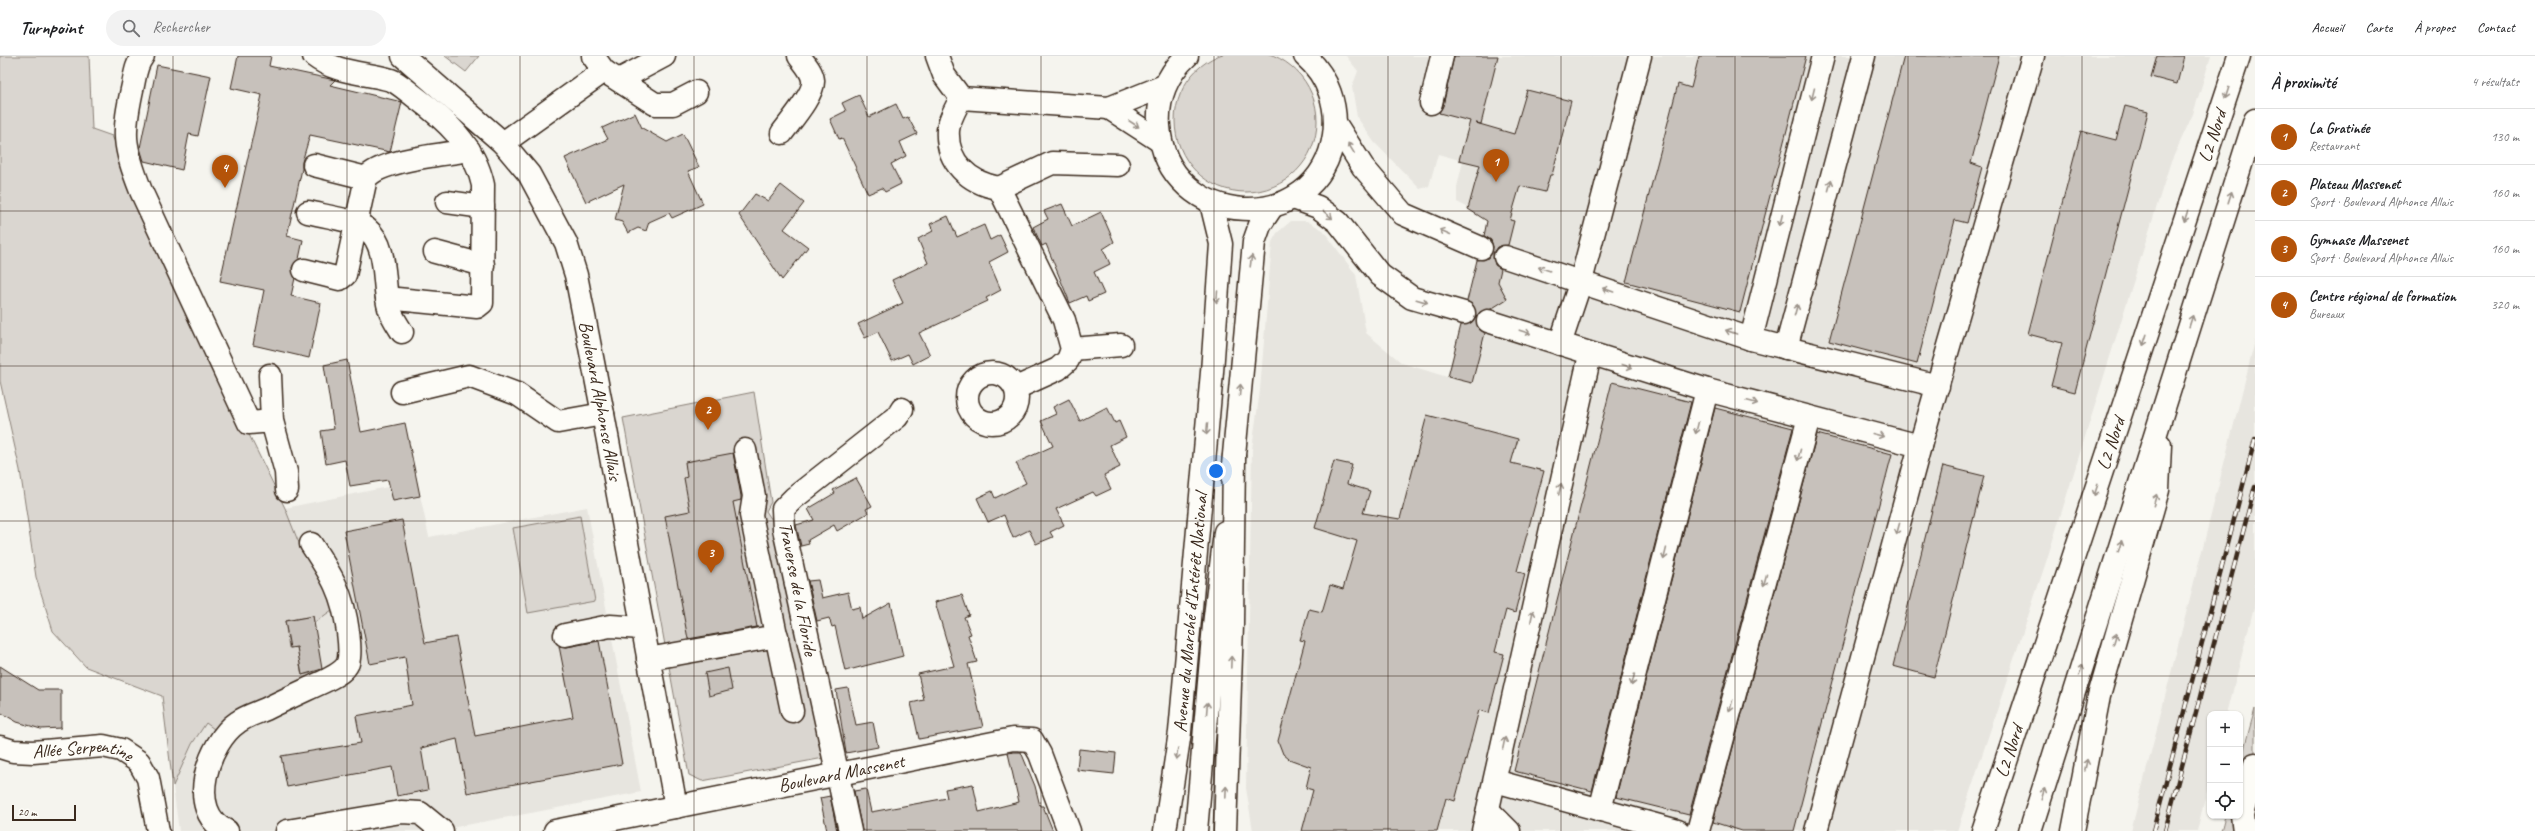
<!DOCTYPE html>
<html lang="fr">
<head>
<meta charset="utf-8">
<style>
	:root { --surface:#fff; --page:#f2f2f2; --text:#202124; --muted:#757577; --line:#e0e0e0; --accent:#b45309 }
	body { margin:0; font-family:Caveat,sans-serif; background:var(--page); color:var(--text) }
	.controls { position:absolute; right:12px; bottom:12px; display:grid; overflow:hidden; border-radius:8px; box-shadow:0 1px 3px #0004 }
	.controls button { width:36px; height:36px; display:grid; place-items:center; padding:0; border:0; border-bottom:1px solid var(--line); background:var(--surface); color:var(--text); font:20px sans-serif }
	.scale { position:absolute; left:12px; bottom:10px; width:64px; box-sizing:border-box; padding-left:4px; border:2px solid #3b2a1e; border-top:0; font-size:11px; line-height:14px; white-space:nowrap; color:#3b2a1e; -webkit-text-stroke:3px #fdfcf7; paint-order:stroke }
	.you { position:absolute; left:1216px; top:415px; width:14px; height:14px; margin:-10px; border:3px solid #fff; border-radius:50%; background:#1a73e8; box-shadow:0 0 0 6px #1a73e833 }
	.badge { display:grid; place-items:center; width:26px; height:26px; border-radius:50%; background:var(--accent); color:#fff; font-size:13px; font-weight:700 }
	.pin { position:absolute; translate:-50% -33px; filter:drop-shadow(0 1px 2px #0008) }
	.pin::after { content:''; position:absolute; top:21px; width:14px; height:12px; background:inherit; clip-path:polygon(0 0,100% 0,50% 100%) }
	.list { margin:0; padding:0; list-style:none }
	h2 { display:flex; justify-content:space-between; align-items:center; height:52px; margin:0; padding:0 16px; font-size:17px }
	h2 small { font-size:13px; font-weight:400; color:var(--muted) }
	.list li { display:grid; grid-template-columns:26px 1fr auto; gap:12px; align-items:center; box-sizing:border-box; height:56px; padding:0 16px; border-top:1px solid var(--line) }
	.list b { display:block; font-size:15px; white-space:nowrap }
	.list p { margin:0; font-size:13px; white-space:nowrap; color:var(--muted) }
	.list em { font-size:13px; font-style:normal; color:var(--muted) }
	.icon { flex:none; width:22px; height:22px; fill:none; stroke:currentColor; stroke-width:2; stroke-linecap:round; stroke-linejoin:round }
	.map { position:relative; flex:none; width:2255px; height:775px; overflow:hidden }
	header { display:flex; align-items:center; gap:24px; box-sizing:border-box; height:56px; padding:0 20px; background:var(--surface); border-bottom:1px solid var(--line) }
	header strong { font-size:19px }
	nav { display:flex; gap:22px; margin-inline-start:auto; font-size:14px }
	.search { width:280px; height:36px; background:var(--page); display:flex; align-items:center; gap:10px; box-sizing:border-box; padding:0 14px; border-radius:22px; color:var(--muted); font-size:15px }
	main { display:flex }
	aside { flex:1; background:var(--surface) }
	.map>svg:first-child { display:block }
	.built { fill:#e7e5df }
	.green { fill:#dad6d0; stroke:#8a8077 }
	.building { fill:#c7c1bb; stroke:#3b2a1e }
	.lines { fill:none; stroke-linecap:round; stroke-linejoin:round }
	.minor-casing { stroke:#3b2a1e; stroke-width:25 }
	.major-casing { stroke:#3b2a1e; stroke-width:25 }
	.highway-casing { stroke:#3b2a1e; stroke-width:25 }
	.minor { stroke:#fdfcf7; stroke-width:22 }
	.major { stroke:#fdfcf7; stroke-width:22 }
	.highway { stroke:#fdfcf7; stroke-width:22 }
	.rail-casing { stroke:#3b2a1e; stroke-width:4.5 }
	.rail { stroke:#fdfcf7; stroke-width:3; stroke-dasharray:9; stroke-linecap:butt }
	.oneway { stroke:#9c938a }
	.grid { fill:none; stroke:#3b2a1e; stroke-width:1; stroke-opacity:0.55 }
	.labels { text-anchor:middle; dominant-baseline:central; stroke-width:3; stroke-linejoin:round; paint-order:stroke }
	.street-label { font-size:19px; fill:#3b2a1e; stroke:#fdfcf7 }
</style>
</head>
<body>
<header>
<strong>Turnpoint</strong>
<div class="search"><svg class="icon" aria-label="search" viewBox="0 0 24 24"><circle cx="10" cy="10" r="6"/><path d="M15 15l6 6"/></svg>Rechercher</div>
<nav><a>Accueil</a><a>Carte</a><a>À propos</a><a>Contact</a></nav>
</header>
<main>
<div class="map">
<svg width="2255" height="775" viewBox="0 0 2255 775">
	<rect width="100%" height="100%" fill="#f5f4ee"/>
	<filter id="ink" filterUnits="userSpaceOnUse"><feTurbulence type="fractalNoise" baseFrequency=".025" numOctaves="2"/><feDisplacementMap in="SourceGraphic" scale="8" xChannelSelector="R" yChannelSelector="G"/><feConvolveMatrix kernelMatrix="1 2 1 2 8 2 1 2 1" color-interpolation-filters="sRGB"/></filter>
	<g filter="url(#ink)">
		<!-- built -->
		<g class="built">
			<polygon points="1346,0 2211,0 2193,58 2170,108 2047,503 1957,775 1253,775 1246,732 1252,393 1260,334 1272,186 1277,177 1291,165 1307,165 1323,174 1356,219 1366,277 1402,307 1447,321 1488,162 1457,146 1457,131 1463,105 1438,98 1429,130 1420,133 1374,86 1357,61 1352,31 1358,15"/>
			<polygon points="2255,285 2255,547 2227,658 2210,658 2210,722 2197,775 2131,775"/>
			<polygon points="417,425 429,481 587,451 641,736 435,775 179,775 173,730 192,688 278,559 328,525 298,485 285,452"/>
		</g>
		<!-- green -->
		<g class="green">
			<circle cx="1246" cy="65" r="71"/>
			<polygon points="0,0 89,0 92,73 112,80 195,256 232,344 285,452 298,485 328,525 336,551 314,567 313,560 285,565 289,592 297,591 302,619 322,615 218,676 206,667 192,688 173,730 162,640 86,611 53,575 36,521 20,414 0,325"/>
			<polygon points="445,0 479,0 466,16"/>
			<polygon points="754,336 771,446 766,455 779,475 829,701 702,725 689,719 623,362"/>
			<polygon points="580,460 595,545 528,557 513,472"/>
			<polygon points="2255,653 2255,775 2221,775 2225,760 2240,760 2240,707"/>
		</g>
		<!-- building -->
		<g class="building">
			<polygon points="238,0 271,0 269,10 335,24 330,29 402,46 390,96 310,79 302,106 302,113 287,180 303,184 299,203 292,211 295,222 291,240 321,247 309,302 253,289 264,234 220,225 262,39 231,32"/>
			<polygon points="1454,0 1498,0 1481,68 1476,67 1514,78 1527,34 1571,45 1552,119 1550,119 1545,136 1520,130 1510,164 1514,165 1508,189 1497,191 1493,197 1495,209 1501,213 1498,226 1507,243 1491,253 1480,256 1476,261 1479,273 1485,277 1472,327 1448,321 1461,269 1472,266 1476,260 1473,249 1467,245 1477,204 1489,202 1493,191 1491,184 1484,180 1487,165 1468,153 1480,109 1459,104 1470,65 1439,57 1443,50"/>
			<polygon points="1699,0 1806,0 1740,256 1626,226 1678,28 1691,32"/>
			<polygon points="1904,0 1999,0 1971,107 1982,111 1967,167 1955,164 1917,308 1829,285"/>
			<polygon points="2157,0 2184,0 2177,28 2151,21"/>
			<polygon points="157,9 211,20 198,80 189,78 182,114 144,105 140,92"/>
			<polygon points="859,39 869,61 896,48 903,63 908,61 917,78 900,86 906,100 891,108 901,128 885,136 882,132 868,138 842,82 839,83 830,63 846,55 842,47"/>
			<polygon points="2125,50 2148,56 2075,336 2051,330 2062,287 2028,278 2081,75 2116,84"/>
			<polygon points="635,57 642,72 667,86 683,78 699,111 688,115 703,148 672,162 669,157 649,166 646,175 638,172 628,177 622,166 615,164 624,128 586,146 565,102 608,83 602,72"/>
			<polygon points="781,129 804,147 784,173 808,191 782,224 739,159 755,138 768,145"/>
			<polygon points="1062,148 1072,170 1101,156 1114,186 1103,193 1110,208 1094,216 1104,238 1088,245 1086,240 1070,247 1046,188 1042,190 1033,171 1048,163 1044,155"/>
			<polygon points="948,160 957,181 984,169 990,184 1000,179 1008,196 989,206 1001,234 986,242 988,245 919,277 930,299 913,308 908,298 892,305 878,276 865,282 858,268 903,247 892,224 928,207 918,183 933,175 930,168"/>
			<polygon points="347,304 361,376 405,367 420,440 393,445 388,424 350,430 345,404 326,408 321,375 334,373 324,309"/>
			<polygon points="1612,326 1691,346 1592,735 1514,715"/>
			<polygon points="1069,343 1080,365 1107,351 1115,367 1119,365 1126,381 1110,389 1120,411 1104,419 1111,433 1096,440 1093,436 1056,453 1064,469 1050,476 1053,481 1036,488 1029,474 1013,482 1004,459 988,466 977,442 992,435 995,442 1026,427 1016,407 1053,390 1041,365 1056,358 1053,351"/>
			<polygon points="1715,352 1793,372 1689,759 1616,741"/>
			<polygon points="1427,359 1518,383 1511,407 1544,415 1517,515 1525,518 1515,557 1506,554 1495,596 1504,598 1489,657 1479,654 1455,745 1446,742 1437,775 1302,775 1313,734 1306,732 1311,711 1289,703 1283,698 1278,685 1305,585 1300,584 1309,553 1322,556 1330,529 1343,533 1357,485 1315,472 1334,405 1352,409 1347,428 1370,435 1363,457 1400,463"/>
			<polygon points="1817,378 1892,398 1794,775 1742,775 1713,766"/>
			<polygon points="733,397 741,440 741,444 733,446 757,571 688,583 665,460 690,455 684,422 687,421 685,406"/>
			<polygon points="1943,410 1984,420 1934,621 1893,610"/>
			<polygon points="856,422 872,450 866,453 868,457 837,475 834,469 808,484 809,488 801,490 796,469 814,464 808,453 835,437 833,434"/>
			<polygon points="402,464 425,587 456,581 475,680 573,661 559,590 567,591 599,585 622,708 467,737 457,683 421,692 428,734 397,740 392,711 287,731 281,700 361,687 356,660 412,649 405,601 370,608 344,475"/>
			<polygon points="818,524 822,542 848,536 852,553 860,551 862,563 891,547 903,600 845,615 835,570 832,571 829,562 817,565 808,525"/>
			<polygon points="962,539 969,559 964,561 971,578 968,579 977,606 968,608 983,671 919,683 911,647 924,644 918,618 954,610 935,546"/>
			<polygon points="313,560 322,613 302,619 297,591 290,592 285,565"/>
			<polygon points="0,610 38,634 61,634 61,672 41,673 17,666 0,656"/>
			<polygon points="728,612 732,634 709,640 705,617"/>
			<polygon points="848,632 856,669 873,666 878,691 846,697 836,634"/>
			<polygon points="1079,693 1116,697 1114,718 1077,714"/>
			<polygon points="1014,696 1021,696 1035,730 1040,750 1043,750 1053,775 862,775 854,735 866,733 871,756 947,742 945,733 973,728 979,756 1019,746 1008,697"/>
			<polygon points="830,740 837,775 827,775 820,742"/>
		</g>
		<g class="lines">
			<!-- minor casing -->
			<g class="minor-casing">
				<g id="minor">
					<path d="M143,0C136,8 135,20 133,29C122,78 123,89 141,135L249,367L272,365L286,416L287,434"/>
					<path d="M314,0C337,18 364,16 391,24C399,27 407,35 414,40C445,63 475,90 483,129L482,247L477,251L387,242"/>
					<path id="s1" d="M403,0L503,87L529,118L566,187L576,219L603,358L676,751"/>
					<polyline points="593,0 604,15 655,48 673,48 696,36"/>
					<polyline points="937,0 944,19 961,42 1109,52 1164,30"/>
					<polyline points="619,24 664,0"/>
					<path d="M961,42C956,52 949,63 948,74C946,106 969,127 999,132L1064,264L1072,293L1068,304L1058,313L1016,332"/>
					<polyline points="1431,47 1442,0"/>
					<polyline points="1109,52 1160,85"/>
					<polyline points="1335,67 1363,111 1403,158 1481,192"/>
					<path d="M782,77C790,66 815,37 813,24C812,15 804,7 799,0"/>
					<polyline points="503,87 604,15"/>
					<polyline points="314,109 366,122"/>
					<polyline points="999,132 1052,107 1118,109"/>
					<polyline points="1293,142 1318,151 1338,166 1380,219 1412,242 1464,257"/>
					<polyline points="447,146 483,151"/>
					<path d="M308,156C324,160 355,164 367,173C389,191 382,228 389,252C392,261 397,268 402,276"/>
					<polyline points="435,196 483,209"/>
					<polyline points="1505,201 1751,283 1823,0"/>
					<path d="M304,214L340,223L345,219L366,122C382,103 444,99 469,94"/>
					<polyline points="1488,265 1707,334 1920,390 1816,775"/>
					<polyline points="1751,283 1938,330"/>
					<polyline points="1560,288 1581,225 1640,0"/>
					<polyline points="1786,292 1864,0"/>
					<polyline points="1072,293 1121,289"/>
					<circle cx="992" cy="342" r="25"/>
					<polyline points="270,319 272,365"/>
					<polyline points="402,336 469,320 517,338 558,366 603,358"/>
					<polyline points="1920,390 2033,0"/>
					<polyline points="745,394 754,440 751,459 792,655"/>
					<polyline points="565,579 610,570 642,572"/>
					<polyline points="648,603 777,580"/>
					<path id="s2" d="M0,691L13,695L33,696L103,690L121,694L139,706L148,722L158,775"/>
					<polyline points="1495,725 1678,775"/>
					<polyline points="1488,754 1509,775"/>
					<polyline points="1600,754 1707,334"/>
					<path d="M227,775C185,756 208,686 238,666C246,660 257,657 266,653C286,643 306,634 327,624C334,620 344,616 348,607C351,597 349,585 348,576C343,537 332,520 311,488"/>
					<polyline points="287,775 401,756 420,757 442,775"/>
					<path id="s3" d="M555,775L1013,683L1032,684L1040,698L1069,775"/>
					<polyline points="850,775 784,473 783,453 794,442 897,361 902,353"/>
					<polyline points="1483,775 1590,299"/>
					<polyline points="1698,775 1809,361"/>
					<polyline points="2244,775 2242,759 2255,708"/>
				</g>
			</g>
			<!-- major casing -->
			<g class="major-casing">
				<g id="major">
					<path d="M1187,0C1167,18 1157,43 1159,70C1166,175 1319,183 1334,79C1338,50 1328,20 1305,0"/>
					<polyline points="1232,420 1254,186 1260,169 1272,151"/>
					<path id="s4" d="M1165,775L1180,676L1212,316L1221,188L1211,147"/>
					<polyline points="1196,775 1214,569 1225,476"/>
				</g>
			</g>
			<!-- highway casing -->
			<g class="highway-casing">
				<g id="highway">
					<polyline points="1225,775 1232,569 1234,401"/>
					<path id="s5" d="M1983,775L2239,0"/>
					<polyline points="2030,775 2255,64"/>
					<polyline points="2073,775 2099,640 2158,434 2160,389"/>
				</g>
			</g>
			<!-- minor -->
			<use href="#minor" class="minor"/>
			<!-- major -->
			<use href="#major" class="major"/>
			<!-- highway -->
			<use href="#highway" class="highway"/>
			<!-- rail casing -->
			<g class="rail-casing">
				<g id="rail">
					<polyline points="2153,775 2255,383"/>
					<polyline points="2165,775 2255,430"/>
				</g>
			</g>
			<!-- rail -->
			<use href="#rail" class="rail"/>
		</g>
		<!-- one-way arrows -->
		<defs><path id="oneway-shaft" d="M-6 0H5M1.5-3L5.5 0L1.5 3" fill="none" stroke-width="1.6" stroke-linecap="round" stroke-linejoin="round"/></defs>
		<g class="oneway">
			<use href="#oneway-shaft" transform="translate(2227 37) rotate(108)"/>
			<use href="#oneway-shaft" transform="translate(1813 38) rotate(104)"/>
			<use href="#oneway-shaft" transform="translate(1134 68) rotate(33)"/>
			<use href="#oneway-shaft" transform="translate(1351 92) rotate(-122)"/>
			<use href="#oneway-shaft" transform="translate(1830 129) rotate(-75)"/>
			<use href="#oneway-shaft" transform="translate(2230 141) rotate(-72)"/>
			<use href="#oneway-shaft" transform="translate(1328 159) rotate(39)"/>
			<use href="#oneway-shaft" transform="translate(2186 160) rotate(108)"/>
			<use href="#oneway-shaft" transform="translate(1781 164) rotate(104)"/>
			<use href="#oneway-shaft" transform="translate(1445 176) rotate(-156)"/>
			<use href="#oneway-shaft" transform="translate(1251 205) rotate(-82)"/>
			<use href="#oneway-shaft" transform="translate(1544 213) rotate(-162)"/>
			<use href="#oneway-shaft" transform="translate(1608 234) rotate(-161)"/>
			<use href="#oneway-shaft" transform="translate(1217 241) rotate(95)"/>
			<use href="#oneway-shaft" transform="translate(1422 245) rotate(16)"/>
			<use href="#oneway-shaft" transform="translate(1796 254) rotate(-75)"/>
			<use href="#oneway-shaft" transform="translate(2191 265) rotate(-72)"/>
			<use href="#oneway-shaft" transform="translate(1525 276) rotate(18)"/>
			<use href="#oneway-shaft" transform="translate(1731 276) rotate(-161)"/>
			<use href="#oneway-shaft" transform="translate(2145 284) rotate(108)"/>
			<use href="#oneway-shaft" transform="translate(1627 310) rotate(17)"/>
			<use href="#oneway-shaft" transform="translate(1240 334) rotate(-85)"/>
			<use href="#oneway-shaft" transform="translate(1752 346) rotate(15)"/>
			<use href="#oneway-shaft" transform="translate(1697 372) rotate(104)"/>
			<use href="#oneway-shaft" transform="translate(1207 373) rotate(95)"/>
			<use href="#oneway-shaft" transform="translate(1878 379) rotate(15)"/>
			<use href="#oneway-shaft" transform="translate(1799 399) rotate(105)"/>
			<use href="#oneway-shaft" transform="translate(1560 433) rotate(-78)"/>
			<use href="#oneway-shaft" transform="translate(2096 434) rotate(108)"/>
			<use href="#oneway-shaft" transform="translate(2155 444) rotate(-74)"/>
			<use href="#oneway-shaft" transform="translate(1898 473) rotate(105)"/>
			<use href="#oneway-shaft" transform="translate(2120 490) rotate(-73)"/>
			<use href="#oneway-shaft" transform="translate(1665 498) rotate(104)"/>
			<use href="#oneway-shaft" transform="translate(1765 524) rotate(105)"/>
			<use href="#oneway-shaft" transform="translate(1532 560) rotate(-78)"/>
			<use href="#oneway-shaft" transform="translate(2115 583) rotate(-74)"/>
			<use href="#oneway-shaft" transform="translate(1231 606) rotate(-88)"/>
			<use href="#oneway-shaft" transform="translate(2081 614) rotate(-73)"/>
			<use href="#oneway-shaft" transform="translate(1633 624) rotate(104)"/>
			<use href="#oneway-shaft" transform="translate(1731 650) rotate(105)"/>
			<use href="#oneway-shaft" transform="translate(1207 652) rotate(-85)"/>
			<use href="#oneway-shaft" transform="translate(1504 687) rotate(-78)"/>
			<use href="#oneway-shaft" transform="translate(1177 698) rotate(98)"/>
			<use href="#oneway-shaft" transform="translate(2086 709) rotate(-79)"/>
			<use href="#oneway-shaft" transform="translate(1226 736) rotate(-88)"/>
			<use href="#oneway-shaft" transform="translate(2043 738) rotate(-73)"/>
		</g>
	</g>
	<!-- grid -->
	<path class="grid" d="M173,0V775M347,0V775M520,0V775M694,0V775M867,0V775M1041,0V775M1214,0V775M1388,0V775M1561,0V775M1735,0V775M1908,0V775M2082,0V775M0,155H2255M0,310H2255M0,465H2255M0,620H2255"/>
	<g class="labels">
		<!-- street labels -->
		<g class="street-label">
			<text stroke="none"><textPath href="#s5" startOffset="732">L2 Nord</textPath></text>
			<text stroke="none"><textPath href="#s1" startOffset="413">Boulevard Alphonse Allais</textPath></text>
			<text stroke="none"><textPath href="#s5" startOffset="408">L2 Nord</textPath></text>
			<text transform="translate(798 533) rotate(79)">Traverse de la Floride</text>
			<text stroke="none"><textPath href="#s4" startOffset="220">Avenue du Marché d'Intérêt National</textPath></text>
			<text stroke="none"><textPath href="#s5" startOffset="84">L2 Nord</textPath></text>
			<text stroke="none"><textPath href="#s2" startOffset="84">Allée Serpentine</textPath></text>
			<text stroke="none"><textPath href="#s3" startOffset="292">Boulevard Massenet</textPath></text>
		</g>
	</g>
</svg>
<div class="controls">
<button>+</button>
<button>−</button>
<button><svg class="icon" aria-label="locate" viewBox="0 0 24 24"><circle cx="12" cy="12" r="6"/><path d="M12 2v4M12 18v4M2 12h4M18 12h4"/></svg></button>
</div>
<div class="scale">20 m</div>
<div class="you"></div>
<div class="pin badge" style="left:1496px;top:126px">1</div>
<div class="pin badge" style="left:708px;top:374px">2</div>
<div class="pin badge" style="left:711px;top:517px">3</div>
<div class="pin badge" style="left:225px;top:132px">4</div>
</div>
<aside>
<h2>À proximité<small>4 résultats</small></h2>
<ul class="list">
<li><span class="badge">1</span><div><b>La Gratinée</b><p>Restaurant</p></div><em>130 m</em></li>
<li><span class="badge">2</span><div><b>Plateau Massenet</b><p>Sport · Boulevard Alphonse Allais</p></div><em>160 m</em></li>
<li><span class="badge">3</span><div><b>Gymnase Massenet</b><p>Sport · Boulevard Alphonse Allais</p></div><em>160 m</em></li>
<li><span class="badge">4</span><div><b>Centre régional de formation</b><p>Bureaux</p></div><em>320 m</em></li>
</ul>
</aside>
</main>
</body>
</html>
